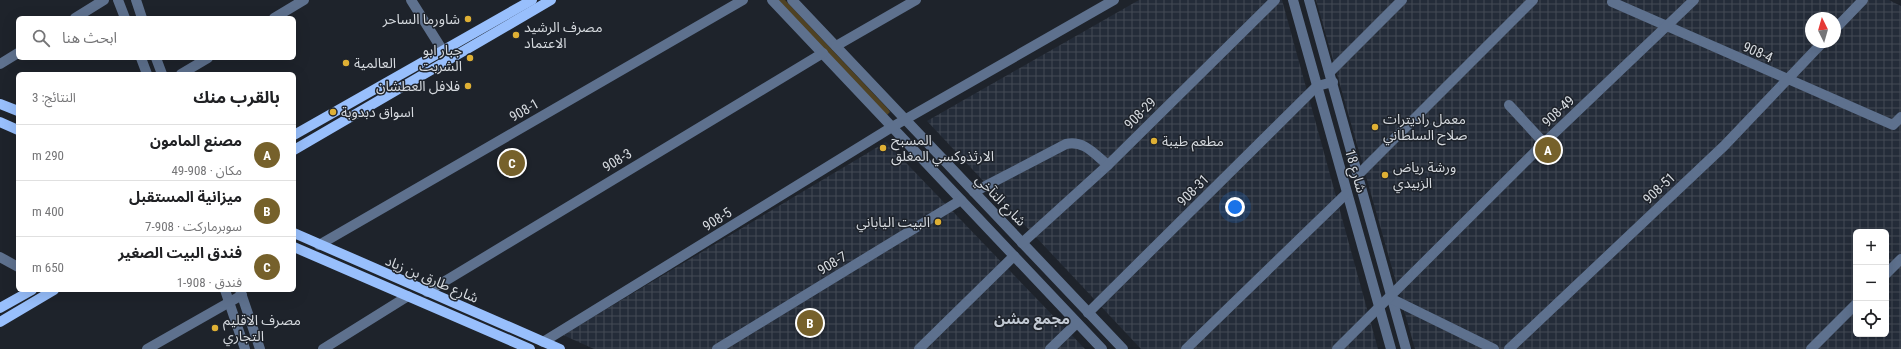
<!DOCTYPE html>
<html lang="ar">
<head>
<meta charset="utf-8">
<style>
	:root { --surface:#fff; --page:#f6f6f6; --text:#202124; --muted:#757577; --line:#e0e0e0; --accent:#76612b }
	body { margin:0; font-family:"Roboto Condensed","Noto Sans Arabic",sans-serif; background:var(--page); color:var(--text); direction:rtl }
	.controls { position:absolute; right:12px; bottom:12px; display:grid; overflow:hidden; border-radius:6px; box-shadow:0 4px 16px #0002 }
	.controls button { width:36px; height:36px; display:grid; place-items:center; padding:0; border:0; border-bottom:1px solid var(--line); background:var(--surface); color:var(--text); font:20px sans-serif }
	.compass { position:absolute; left:1805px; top:12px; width:36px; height:36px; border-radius:50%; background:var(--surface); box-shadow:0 4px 16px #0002; rotate:355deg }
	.you { position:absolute; left:1235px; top:207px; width:14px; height:14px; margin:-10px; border:3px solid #fff; border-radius:50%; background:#1a73e8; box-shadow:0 0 0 6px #1a73e833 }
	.badge { display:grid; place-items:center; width:26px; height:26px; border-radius:50%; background:var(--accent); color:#fff; font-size:13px; font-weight:700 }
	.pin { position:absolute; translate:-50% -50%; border:2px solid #fff; box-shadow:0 1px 4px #0006 }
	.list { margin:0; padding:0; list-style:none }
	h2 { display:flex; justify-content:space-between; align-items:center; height:52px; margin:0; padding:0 16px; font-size:17px }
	h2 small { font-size:13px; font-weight:400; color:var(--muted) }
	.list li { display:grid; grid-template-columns:26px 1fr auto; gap:12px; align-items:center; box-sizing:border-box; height:56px; padding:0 16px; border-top:1px solid var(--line) }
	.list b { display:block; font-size:15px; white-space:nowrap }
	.list p { margin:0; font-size:13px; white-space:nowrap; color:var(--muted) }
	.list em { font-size:13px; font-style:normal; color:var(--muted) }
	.icon { flex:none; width:22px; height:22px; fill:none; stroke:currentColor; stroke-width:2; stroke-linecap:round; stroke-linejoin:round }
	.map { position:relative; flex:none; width:1901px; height:349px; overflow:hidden; direction:ltr }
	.search { position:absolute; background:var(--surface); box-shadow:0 4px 16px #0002; left:16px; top:16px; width:280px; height:44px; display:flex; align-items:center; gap:10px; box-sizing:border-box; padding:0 14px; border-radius:6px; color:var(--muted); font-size:15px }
	.panel { position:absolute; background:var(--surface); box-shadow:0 4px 16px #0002; left:16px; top:72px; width:280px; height:220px; border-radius:6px; direction:rtl }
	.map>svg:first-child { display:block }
	.industrial { fill:url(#industrial-grid); fill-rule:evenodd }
	.grass { fill:#4f4223 }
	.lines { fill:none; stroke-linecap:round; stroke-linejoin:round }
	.minor { stroke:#5e718e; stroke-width:10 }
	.major { stroke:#98bffc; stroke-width:10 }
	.poi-dot { fill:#dfb034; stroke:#1e232b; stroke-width:1.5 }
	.labels { text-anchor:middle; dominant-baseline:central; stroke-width:3; stroke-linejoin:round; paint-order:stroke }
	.poi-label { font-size:14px; fill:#d6dadf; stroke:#1e232b; text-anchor:start }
	.street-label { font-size:14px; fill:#d6dadf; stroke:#1e232b }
	.neighbourhood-label { font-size:15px; font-weight:bold; fill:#c2c9d3; stroke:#1e232b }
</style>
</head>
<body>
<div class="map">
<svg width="1901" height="349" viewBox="0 0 1901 349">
	<defs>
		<pattern id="industrial-grid" width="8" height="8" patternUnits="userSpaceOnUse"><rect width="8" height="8" fill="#242c39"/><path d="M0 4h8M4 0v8" fill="none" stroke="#434a55"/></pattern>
	</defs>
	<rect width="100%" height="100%" fill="#1e232b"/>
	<!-- industrial -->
	<g class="industrial">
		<polygon points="1139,0 1282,0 1378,349 1141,349 927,121"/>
		<path d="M1316,0H1889L1901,6V349H1415ZM1811,18H1835V42H1811ZM1856,232H1886V334H1856Z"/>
		<polygon points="886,142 1085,349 594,349 563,335"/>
	</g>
	<!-- grass -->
	<polygon class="grass" points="776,0 785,0 888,109 890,112 887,115"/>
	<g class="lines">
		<!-- minor -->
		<g class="minor">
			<polyline points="118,0 125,18"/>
			<polyline points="136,0 142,18"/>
			<polyline points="411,0 443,51"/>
			<polyline points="772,0 1102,349"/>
			<polyline points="792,0 1123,349"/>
			<polyline points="1293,0 1391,349"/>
			<polyline points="1309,0 1406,349"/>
			<polyline points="1612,2 1893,125 1901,117"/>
			<polyline points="75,18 104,0"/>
			<polyline points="274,18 304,0"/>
			<polyline points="1835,29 1863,0"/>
			<polyline points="836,46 916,0"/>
			<polyline points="141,58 147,74"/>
			<polyline points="156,58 162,74"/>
			<polyline points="0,64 18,53"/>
			<polyline points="1330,72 1402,0"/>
			<polyline points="181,74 208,58"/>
			<polyline points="1509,105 1544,143"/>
			<polyline points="1358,175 1533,0"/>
			<path d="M974,192L1066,144C1084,140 1094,154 1108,165"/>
			<polyline points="1022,243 1108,165 1275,0"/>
			<polyline points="319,245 743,0"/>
			<polyline points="0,257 18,267"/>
			<polyline points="1886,274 1901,259"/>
			<polyline points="225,290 245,349"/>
			<polyline points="240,290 260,349"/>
			<polyline points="427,292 823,53"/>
			<polyline points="1392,299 1494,349"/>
			<polyline points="1088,313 1317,86 1333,82"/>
			<polyline points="543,342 892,127 1114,0"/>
			<polyline points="147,349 242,295"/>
			<polyline points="323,349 408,296"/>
			<polyline points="717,349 961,200"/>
			<polyline points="919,349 1014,256"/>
			<polyline points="1050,349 1077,323"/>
			<polyline points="1186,349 1347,193"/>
			<polyline points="1337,349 1544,143 1694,0"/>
			<polyline points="1509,349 1724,146 1823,42"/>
			<polyline points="1811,349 1856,304"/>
		</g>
		<!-- major -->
		<g class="major">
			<polyline points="0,104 18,111"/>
			<polyline points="0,122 18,130"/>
			<polyline points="294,135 532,0"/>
			<polyline points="294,150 551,0"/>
			<polyline points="294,233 560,349"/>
			<polyline points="294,247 530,349"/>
			<polyline points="0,308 32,290"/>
			<polyline points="0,322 54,290"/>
		</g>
	</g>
	<!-- markers -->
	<g class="poi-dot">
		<circle cx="468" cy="19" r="4"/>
		<circle cx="516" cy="35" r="4"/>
		<circle cx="470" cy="58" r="4"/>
		<circle cx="346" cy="63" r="4"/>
		<circle cx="468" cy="86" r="4"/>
		<circle cx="333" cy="112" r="4"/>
		<circle cx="1375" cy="127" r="4"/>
		<circle cx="1154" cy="141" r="4"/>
		<circle cx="883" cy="148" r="4"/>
		<circle cx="1385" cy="175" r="4"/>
		<circle cx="938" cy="222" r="4"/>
		<circle cx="215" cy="328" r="4"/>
	</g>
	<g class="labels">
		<!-- poi labels -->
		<g class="poi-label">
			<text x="460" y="19" text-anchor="end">شاورما الساحر</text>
			<text x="524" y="27">مصرف الرشيد<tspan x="524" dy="16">الاعتماد</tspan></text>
			<text x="462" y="50" text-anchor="end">جبار ابو<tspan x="462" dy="16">الشربت</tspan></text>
			<text x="354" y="63">العالمية</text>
			<text x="460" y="86" text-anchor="end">فلافل العطشان</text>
			<text x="341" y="112">اسواق دبدوبة</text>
			<text x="1383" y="119">معمل راديترات<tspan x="1383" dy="16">صلاح السلطاني</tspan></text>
			<text x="891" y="140">المسبح<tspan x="891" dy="16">الارثذوكسي المغلق</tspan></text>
			<text x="1162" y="141">مطعم طيبة</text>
			<text x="1393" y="167">ورشة رياض<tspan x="1393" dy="16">الزبيدي</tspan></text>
			<text x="930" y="222" text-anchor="end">البيت الياباني</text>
			<text x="223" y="320">مصرف الاقليم<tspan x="223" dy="16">التجاري</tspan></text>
		</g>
		<!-- street labels -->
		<g class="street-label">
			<text transform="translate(1758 52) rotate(24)">908-4</text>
			<text transform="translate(524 110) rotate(-30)">908-1</text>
			<text transform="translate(1558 111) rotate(-43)">908-49</text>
			<text transform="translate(1140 113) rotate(-45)">908-29</text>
			<text transform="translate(617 160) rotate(-31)">908-3</text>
			<text transform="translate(1356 171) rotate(74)">شارع 18</text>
			<text transform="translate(1659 188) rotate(-43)">908-51</text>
			<text transform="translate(1193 190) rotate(-45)">908-31</text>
			<text transform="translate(1001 200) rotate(46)">شارع التآخي</text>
			<text transform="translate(717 219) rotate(-32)">908-5</text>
			<text transform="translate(832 263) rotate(-31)">908-7</text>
			<text transform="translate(432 279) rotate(23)">شارع طارق بن زياد</text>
		</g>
		<!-- neighbourhood labels -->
		<g class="neighbourhood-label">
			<text x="1032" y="319">مجمع مشن</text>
		</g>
	</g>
</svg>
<div class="controls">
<button>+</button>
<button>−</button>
<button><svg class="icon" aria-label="locate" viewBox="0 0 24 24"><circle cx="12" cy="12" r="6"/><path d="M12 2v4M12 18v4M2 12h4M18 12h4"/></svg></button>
</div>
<svg class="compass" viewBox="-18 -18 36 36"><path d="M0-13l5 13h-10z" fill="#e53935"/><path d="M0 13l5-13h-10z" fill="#757577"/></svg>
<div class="you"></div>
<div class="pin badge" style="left:1548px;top:150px">A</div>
<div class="pin badge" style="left:810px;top:323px">B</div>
<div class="pin badge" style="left:512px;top:163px">C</div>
<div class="search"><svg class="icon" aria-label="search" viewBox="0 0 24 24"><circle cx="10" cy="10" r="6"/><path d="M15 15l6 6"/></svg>ابحث هنا</div>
<section class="panel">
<h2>بالقرب منك<small>النتائج: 3</small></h2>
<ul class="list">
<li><span class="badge">A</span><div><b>مصنع المامون</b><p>مكان · 908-49</p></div><em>290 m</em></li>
<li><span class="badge">B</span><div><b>ميزانية المستقبل</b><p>سوبرماركت · 908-7</p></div><em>400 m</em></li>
<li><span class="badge">C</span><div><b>فندق البيت الصغير</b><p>فندق · 908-1</p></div><em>650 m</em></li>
</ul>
</section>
</div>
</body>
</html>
